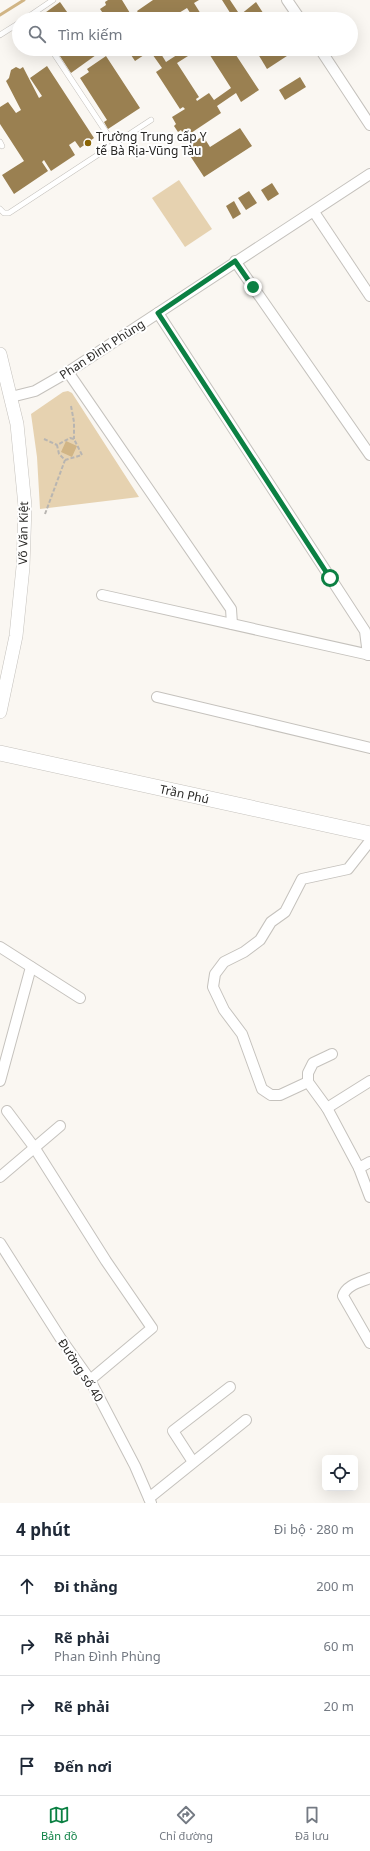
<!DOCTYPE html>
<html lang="vi">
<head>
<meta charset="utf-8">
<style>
	:root { --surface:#fff; --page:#f2f2f3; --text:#1f2937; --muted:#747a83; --line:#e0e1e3; --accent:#0b8043 }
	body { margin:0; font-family:"Noto Sans",sans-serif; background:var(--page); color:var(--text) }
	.controls { position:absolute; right:12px; bottom:12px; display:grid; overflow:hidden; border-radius:6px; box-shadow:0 4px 16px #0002 }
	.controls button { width:36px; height:36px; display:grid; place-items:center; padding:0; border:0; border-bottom:1px solid var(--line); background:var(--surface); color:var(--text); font:20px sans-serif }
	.stop { position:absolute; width:12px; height:12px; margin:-9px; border:3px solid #0b8043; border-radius:50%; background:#fff }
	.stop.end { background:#0b8043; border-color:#fff; box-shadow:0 1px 4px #0008 }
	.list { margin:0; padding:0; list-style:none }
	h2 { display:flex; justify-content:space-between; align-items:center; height:52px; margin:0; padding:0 16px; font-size:17px }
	h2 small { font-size:13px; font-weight:400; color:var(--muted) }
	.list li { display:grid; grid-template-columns:26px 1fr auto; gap:12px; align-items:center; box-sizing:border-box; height:60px; padding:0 16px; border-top:1px solid var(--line) }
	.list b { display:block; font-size:15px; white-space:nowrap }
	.list p { margin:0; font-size:13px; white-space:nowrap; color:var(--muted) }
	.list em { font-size:13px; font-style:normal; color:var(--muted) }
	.icon { flex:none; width:22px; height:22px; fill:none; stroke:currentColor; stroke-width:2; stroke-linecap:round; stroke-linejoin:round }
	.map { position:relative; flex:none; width:370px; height:1503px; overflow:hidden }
	.search { position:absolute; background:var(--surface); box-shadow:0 4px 16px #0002; left:12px; right:12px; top:12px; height:44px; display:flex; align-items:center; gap:10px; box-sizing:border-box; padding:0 14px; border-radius:22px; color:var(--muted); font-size:15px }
	.sheet { height:292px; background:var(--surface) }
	nav { display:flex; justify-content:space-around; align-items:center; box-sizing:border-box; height:56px; border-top:1px solid var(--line); background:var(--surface); font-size:11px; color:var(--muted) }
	nav a { display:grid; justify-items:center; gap:2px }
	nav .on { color:var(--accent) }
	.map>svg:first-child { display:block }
	.green { fill:#e6d2b0 }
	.water { fill:#d1b585 }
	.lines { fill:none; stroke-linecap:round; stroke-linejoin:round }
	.stream { stroke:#d1b585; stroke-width:3 }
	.building { fill:#9a8051 }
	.service-casing { stroke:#c5c2bd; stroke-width:6 }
	.minor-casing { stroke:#c5c2bd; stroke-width:12 }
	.tertiary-casing { stroke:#c5c2bd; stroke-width:14 }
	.secondary-casing { stroke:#c5c2bd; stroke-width:16 }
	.path { stroke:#b8b5b1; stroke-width:2; stroke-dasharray:4 2; stroke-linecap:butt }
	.service { stroke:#fff; stroke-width:5 }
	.minor { stroke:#fff; stroke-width:10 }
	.tertiary { stroke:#fff; stroke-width:13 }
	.secondary { stroke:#fff; stroke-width:15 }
	.route { stroke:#0b8043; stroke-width:5 }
	.poi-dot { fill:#8a6403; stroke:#fff; stroke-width:1.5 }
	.labels { text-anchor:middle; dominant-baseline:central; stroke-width:4; stroke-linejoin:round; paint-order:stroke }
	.poi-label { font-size:12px; fill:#292826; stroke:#fff; text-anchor:start }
	.street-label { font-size:12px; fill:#292826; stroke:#fff }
</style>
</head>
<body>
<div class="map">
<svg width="370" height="1503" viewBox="0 0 370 1503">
	<rect width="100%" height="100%" fill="#faf7f2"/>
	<!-- green -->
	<g class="green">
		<polygon points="179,180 212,229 185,247 152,198"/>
		<polygon points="68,391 72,393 139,497 40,509 37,457 31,414 63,392"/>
	</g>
	<!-- water -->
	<polygon class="water" points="66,441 77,446 72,457 61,452"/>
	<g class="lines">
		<!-- stream -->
		<polyline class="stream" points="0,15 24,0"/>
	</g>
	<!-- building -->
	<g class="building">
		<polygon points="108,0 122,0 133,18 139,14 137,11 153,0 199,0 194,3 204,19 194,19 187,8 169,19 107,19 100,9 106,5 105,2"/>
		<polygon points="222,0 230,0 240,15 256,2 267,19 234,19"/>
		<polygon points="60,2 72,19 45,19 42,15"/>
		<polygon points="58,49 92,49 96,55 71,73 56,50"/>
		<polygon points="127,49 158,49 166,62 186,49 199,49 177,63 199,97 196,99 197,101 209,93 214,100 231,88 206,49 232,49 259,90 241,102 236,93 217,106 221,113 185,137 181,130 178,132 174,126 176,124 172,117 185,109 183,107 180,109 156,72 162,68 150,51 135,61"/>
		<polygon points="255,49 286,49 290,54 267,69"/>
		<polygon points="106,56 140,108 108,129 104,122 107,120 80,78 89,72 87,69"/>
		<polygon points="47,66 94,138 80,148 75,141 69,145 75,155 51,171 44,160 42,162 48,171 14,194 2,175 24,161 0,124 0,107 8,102 16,113 21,110 6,81 9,78 11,70 16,67 20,69 23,67 39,98 42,96 30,78"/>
		<polygon points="300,77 306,87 285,100 279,90"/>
		<polygon points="240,128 252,146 204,177 185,148 203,136 210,147"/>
		<polygon points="272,183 279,194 268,201 261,190"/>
		<polygon points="249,191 257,203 246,210 238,198"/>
		<polygon points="234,201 241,214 233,219 226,206"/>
	</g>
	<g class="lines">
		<!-- service casing -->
		<g class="service-casing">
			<g id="service">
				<polyline points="25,19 53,0"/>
				<polyline points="0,35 19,23"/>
				<polyline points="51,49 114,144"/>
				<polyline points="0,142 2,146"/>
				<polyline points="0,209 4,213 9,213 151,120"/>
			</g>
		</g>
		<!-- minor casing -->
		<g class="minor-casing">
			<g id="minor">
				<polyline points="287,0 300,19"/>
				<polyline points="320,49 370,125"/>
				<polyline points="314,212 370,296"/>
				<polyline points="235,261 370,455"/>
				<polyline points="158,313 365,631 368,655"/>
				<polyline points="68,372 231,609 232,624"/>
				<polyline points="11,397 35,391 68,372 370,174"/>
				<polyline points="102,595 370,655"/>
				<polyline points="157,697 370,748"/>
				<polyline points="0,947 80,998"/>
				<polyline points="332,1054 313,1063 308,1073 308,1082 327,1108 359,1168 370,1197"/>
				<polyline points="0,1081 31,967"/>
				<polyline points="308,1082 280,1095 271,1095 262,1089 242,1034 224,1010 213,987 215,974 224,962 244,952 260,940 271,922 285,912 302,879 348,869 370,841"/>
				<polyline points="327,1108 370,1081"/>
				<polyline points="7,1111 34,1147 106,1261 152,1328 90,1380"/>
				<polyline points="359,1168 370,1162"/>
				<polyline points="0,1177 60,1126"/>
				<polyline points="0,1243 61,1339 90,1380 135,1466 151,1503"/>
				<path d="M370,1278C361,1282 346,1285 343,1296L370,1343"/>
				<polyline points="193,1462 173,1431 230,1387"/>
				<polyline points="149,1498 246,1420"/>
			</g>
		</g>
		<!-- tertiary casing -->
		<g class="tertiary-casing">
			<polyline id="tertiary" points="0,354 17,424 25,506 23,567 16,636 0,712"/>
		</g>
		<!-- secondary casing -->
		<g class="secondary-casing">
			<g id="secondary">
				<path id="s1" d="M0,753L370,834"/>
			</g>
		</g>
		<!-- path -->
		<g class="path">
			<polyline points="71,406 74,422 74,439"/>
			<polygon points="70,438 74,439 82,455 65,460 59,454 57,445"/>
			<polyline points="44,439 57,445"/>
			<polyline points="45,514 65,460"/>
		</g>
		<!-- service -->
		<use href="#service" class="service"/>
		<!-- minor -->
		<use href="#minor" class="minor"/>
		<!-- tertiary -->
		<use href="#tertiary" class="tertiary"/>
		<!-- secondary -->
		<use href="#secondary" class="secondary"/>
	</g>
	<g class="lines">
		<!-- route -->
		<polyline class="route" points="253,287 235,261 158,313 330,578"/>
	</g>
	<!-- markers -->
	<circle class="poi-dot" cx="88" cy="143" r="4"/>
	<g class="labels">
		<!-- poi labels -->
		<g class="poi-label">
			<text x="96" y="136">Trường Trung cấp Y<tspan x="96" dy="14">tế Bà Rịa-Vũng Tàu</tspan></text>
		</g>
		<!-- street labels -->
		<g class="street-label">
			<text transform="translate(102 349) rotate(-33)">Phan Đình Phùng</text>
			<text transform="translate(23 533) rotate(-89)">Võ Văn Kiệt</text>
			<text stroke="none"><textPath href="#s1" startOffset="189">Trần Phú</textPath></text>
			<text transform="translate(81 1370) rotate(57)">Đường số 40</text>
		</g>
	</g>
</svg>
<div class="controls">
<button><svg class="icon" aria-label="locate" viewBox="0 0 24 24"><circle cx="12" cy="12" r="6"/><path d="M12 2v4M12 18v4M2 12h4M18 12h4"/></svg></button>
</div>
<div class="stop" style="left:330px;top:578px"></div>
<div class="stop end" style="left:253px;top:287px"></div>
<div class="search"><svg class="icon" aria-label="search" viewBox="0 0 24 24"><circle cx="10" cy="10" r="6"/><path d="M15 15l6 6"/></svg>Tìm kiếm</div>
</div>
<section class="sheet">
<h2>4 phút<small>Đi bộ · 280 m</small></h2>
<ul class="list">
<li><svg class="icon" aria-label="ahead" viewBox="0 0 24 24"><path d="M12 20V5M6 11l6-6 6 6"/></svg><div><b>Đi thẳng</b></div><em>200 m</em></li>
<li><svg class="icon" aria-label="right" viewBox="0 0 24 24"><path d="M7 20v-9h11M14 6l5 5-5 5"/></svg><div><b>Rẽ phải</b><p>Phan Đình Phùng</p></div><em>60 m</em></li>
<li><svg class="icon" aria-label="right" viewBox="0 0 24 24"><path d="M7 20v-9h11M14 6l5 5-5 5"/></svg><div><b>Rẽ phải</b></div><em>20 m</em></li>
<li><svg class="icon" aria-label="arrive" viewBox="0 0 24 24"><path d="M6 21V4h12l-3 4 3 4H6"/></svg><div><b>Đến nơi</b></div></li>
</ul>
</section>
<nav>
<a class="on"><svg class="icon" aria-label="map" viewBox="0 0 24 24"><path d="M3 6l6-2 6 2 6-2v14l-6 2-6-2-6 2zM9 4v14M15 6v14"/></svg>Bản đồ</a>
<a><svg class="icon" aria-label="directions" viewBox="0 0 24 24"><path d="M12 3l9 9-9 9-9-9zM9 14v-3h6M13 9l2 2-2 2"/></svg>Chỉ đường</a>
<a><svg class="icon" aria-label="saved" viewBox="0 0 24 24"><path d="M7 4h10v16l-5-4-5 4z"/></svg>Đã lưu</a>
</nav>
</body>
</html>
